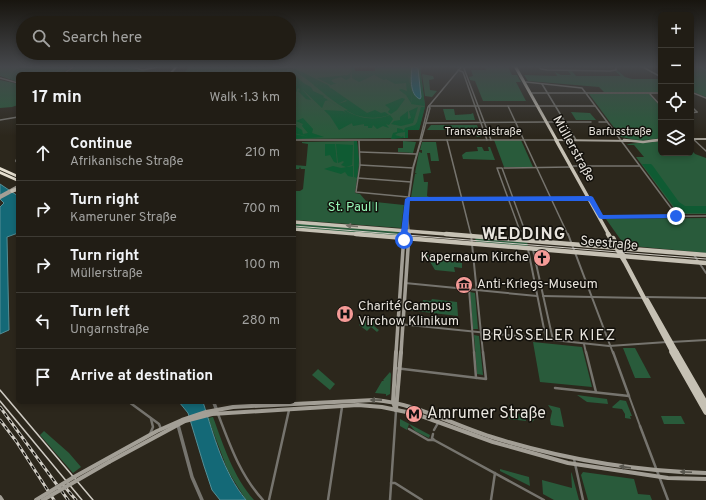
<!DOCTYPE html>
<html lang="en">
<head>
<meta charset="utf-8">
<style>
	:root { --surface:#211d15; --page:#2d2a22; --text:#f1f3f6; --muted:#a2a2a0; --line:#3e3b34 }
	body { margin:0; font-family:Overpass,sans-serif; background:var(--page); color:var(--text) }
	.controls { position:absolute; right:12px; top:12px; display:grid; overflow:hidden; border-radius:6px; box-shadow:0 2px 6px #0003 }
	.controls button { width:36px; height:36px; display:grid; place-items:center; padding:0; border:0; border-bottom:1px solid var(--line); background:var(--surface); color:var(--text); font:20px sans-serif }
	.stop { position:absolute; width:12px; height:12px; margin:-9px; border:3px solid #2563eb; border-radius:50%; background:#fff }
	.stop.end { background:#2563eb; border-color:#fff; box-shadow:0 1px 4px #0008 }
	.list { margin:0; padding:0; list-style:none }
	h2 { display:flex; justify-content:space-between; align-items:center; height:52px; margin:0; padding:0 16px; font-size:17px }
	h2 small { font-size:13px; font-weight:400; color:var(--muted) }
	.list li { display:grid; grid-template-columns:26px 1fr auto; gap:12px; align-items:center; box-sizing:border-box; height:56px; padding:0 16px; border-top:1px solid var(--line) }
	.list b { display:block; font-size:15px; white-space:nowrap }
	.list p { margin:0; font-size:13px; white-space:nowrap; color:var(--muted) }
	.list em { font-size:13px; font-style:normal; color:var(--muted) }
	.icon { flex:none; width:22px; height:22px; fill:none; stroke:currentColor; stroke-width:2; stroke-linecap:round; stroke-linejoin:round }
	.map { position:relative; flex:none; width:706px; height:500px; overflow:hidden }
	.search { position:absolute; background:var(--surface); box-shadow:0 2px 6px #0003; left:16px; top:16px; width:280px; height:44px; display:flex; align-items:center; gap:10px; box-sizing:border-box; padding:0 14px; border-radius:22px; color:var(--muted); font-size:15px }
	.panel { position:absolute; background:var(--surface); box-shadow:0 2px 6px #0003; left:16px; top:72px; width:280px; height:332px; border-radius:6px }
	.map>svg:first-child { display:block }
	.green { fill:#295b3b }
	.forest { fill:#0f5b33 }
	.water { fill:#146977; stroke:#548e96 }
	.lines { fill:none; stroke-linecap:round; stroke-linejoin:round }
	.stream { stroke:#548e96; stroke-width:1 }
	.pedestrian { stroke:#76746e; stroke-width:2 }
	.minor-far2 { stroke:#76746e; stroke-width:1.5 }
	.minor-far1 { stroke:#76746e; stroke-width:2 }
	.minor { stroke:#76746e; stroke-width:2.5 }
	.tertiary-far2 { stroke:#76746e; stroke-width:1.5 }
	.tertiary-far1 { stroke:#76746e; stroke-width:2 }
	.tertiary { stroke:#76746e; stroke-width:3.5 }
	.secondary-far3 { stroke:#a39f96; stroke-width:2 }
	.secondary-far2 { stroke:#a39f96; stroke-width:2.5 }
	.secondary-far1 { stroke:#a39f96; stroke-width:3.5 }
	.secondary { stroke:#a39f96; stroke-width:4 }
	.primary-far3 { stroke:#c6c1b4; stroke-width:3 }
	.primary-far2 { stroke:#c6c1b4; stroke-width:3.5 }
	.primary-far1 { stroke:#c6c1b4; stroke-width:4.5 }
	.primary { stroke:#c6c1b4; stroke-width:5.5 }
	.motorway { fill:#e5dfd0; fill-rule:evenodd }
	.tram-far1 { stroke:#cfcbc3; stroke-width:1 }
	.tram { stroke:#cfcbc3; stroke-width:1.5 }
	.rail-casing { stroke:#cfcbc3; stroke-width:3 }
	.rail { stroke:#12100b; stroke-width:1.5; stroke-dasharray:4; stroke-linecap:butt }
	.secondary-bridge { stroke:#a39f96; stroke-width:4 }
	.oneway { fill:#757168 }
	.oneway2 { fill:#5a5850 }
	.route { fill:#2563eb }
	.labels { text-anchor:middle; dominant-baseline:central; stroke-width:3; stroke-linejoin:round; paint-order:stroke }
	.far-street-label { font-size:11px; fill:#e8e4dd; stroke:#12100b }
	.street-label { font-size:13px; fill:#e8e4dd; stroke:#12100b }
	.park-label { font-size:13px; fill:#96f6b7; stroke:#12100b }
	.poi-label { font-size:13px; fill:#e8e4dd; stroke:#12100b; text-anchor:start }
	.quarter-label { font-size:15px; letter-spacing:1px; fill:#e8e4dd; stroke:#12100b }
	.near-poi-label { font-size:16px; fill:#e8e4dd; stroke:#12100b; text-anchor:start }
	.district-label { font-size:17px; font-weight:bold; letter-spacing:1px; fill:#e8e4dd; stroke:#12100b }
</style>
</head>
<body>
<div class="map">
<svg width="706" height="500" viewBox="0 0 706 500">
	<rect width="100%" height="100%" fill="#2c271c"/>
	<!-- green -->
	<g class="green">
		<polygon points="0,66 73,66 61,74 18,74 18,82 0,76"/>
		<polygon points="77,66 130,66 137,70 152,70 144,71 147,74 65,74"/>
		<polygon points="190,66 355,66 355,71 375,71 375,66 420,66 425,106 419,130 408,130 408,138 294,139 294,74 183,74"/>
		<polygon points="696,66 701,66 706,69 706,97 691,91 691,68"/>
		<polygon points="485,67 508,67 512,75 517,75 521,82 516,82 526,101 483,101 475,81 470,80 469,77 473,76 471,70 486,70"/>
		<polygon points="617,70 625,77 632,79 661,79 661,92 604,92 599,87 528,81 524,75 557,76 555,72 561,75 571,75 568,71 572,71 576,76 621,76 615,71"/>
		<polygon points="422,74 433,76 434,79 429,80 430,90 437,91 432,97 425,96"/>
		<polygon points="0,80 18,84 18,101 16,102 18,105 12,107 0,108"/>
		<polygon points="589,94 649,94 661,107 661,138 641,141 621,137"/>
		<polygon points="443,109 454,109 455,115 471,114 473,113 475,120 446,120"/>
		<polygon points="571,112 590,113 596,120 576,120"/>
		<polygon points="431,125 477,125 481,137 477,137 476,134 471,134 470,130 427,130"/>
		<polygon points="494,140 521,140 533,167 504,167"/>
		<polygon points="357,141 359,165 355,193 360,194 366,201 404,205 401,228 296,220 295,219 294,220 294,191 300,191 303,189 305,169 301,169 300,167 299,169 294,169 294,165 306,166 308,144 302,143 302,142"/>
		<polygon points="403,141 416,142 413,153 398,152 398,148 403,148"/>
		<path d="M661,141V153H691V149L695,154L706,158V214H678L636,157H644L634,145H627C630,142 654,143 661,141Z"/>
		<polygon points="422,142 436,142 439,161 431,161 430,153 427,153 431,173 423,174 424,182 428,182 427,196 429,197 411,197 415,174 417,174 415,173 419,152 422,153 422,150 420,150"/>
		<polygon points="477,147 482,147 484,151 489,151 488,147 490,147 495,160 463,159 462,155 466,152 478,151"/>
		<polygon points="706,218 706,253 633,246 631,244 623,243 606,219"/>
		<polygon points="294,223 401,231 400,237 294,228"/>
		<polygon points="475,237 527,241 528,247 476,243"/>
		<polygon points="426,255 454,258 454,262 462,263 462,268 454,267 455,272 435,270"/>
		<polygon points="470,292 475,293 478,329 473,329"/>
		<polygon points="432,299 457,302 458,316 407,310 408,309 422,310 423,300 431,301"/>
		<polygon points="366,318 377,319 374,326 379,330 377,332 371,327 367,331 359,325"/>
		<polygon points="474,335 479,336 483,375 477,374"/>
		<polygon points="533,342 582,347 592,387 540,382"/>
		<polygon points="623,348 635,348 651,378 635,378"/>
		<polygon points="318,369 335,384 330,390 312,375"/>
		<polygon points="390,372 391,374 390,394 386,396 386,394 375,393 382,381 384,381 383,380"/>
		<polygon points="577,395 607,399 608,404 587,402"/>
		<polygon points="620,400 626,401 632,416 630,416 631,419 625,418 625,414 622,409 613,408 612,407"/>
		<polygon points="548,405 560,408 564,427 551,425 550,420 552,411"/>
		<polygon points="522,412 537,415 537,417 532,422 531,416 525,415 526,421 509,419 508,413 522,414"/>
		<polygon points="661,416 681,416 685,424 664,424"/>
		<path d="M213,417C224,447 233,476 254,500H246L228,471L208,418Z"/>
		<polygon points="400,419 430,435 429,438 415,431 409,424 407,430 400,426"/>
		<polygon points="44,431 69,453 81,467 73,473 40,435"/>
		<polygon points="500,469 529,477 530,486 500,471"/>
		<polygon points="571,472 572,474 579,500 554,500 543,494 542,480 572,488"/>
		<polygon points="583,472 634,479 638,494 650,495 652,500 588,500 581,475"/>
	</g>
	<!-- forest -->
	<g class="forest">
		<path d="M351,66H355V71H375V66H412C411,76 409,92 419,99L421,97L419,69L418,67L414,66H420L425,106L411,104C413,95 412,87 409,78L410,77L408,75L412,93L411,103L406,95L399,90L401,89L407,91L406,83L395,84L386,79L384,80L374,75L359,82L352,78Z"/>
		<path d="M294,68L328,85L331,89V88L367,113L375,110L381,113L385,112L389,115C375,120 358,118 346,110L348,109H346L338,104L347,101L346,100L338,104C323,94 310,80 294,71Z"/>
		<polygon points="351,72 350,78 346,80 341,77 331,80 334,83 337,83 331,85 317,78 348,75"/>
		<path d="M294,75C300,79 303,84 311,87L313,91L324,96L323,97L344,110L328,100L325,101L322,108L302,89L311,100L306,99L298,91L300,90L299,88L297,89V92L294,90L295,81L301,88L294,79Z"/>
		<polygon points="402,98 405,99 397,110 391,114 388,112 390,109 385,105"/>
		<polygon points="418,107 413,123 401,126 391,124 394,121 400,120 400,117 408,111 408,119 411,118 409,111"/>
		<polygon points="421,107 425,107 419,130 408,130 408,138 405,138 405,132 398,133 395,135 402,137 403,136 404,138 391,139 393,133 397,132 397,128 402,129 404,131 405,128 415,125 417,122"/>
		<path d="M324,110L343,111L347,114L344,111L345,110C359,119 375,121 390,115L393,119L389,125L386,124L389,128L383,126L377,129L373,125L372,128H368V126H364V124L353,126L348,114L352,123L339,130L330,116Z"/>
		<polygon points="303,118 313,129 312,133 324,137 294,139 294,134 309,137 294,133 294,122 295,126 302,130 303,134 308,133 302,126 303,124 296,121"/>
		<polygon points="354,141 357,141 359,158 357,178 354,177"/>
		<polygon points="325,144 335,144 337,163 334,162 330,155 325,156"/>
		<polygon points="336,144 353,145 352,165 346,167 341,165 344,162 343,161 338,163"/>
		<polygon points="642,164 651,164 653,166 679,202 685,206 706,206 706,213 679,213"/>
		<polygon points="333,166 341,168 353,166 353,177 348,176 345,172 341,174 324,169"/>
	</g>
	<!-- water -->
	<g class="water">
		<path d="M412,66L418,68L421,97L420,99C409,95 411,75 412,66Z"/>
		<polygon points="0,184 18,196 18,233 7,237 9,330 0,334 0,207 4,203 0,199"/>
		<path d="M179,402H203C214,436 223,472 246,500H220L212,490L204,466L188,413Z"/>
	</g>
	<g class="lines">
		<!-- stream -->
		<polyline class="stream" points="699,66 706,70"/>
		<!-- pedestrian -->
		<polyline class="pedestrian" points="629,396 640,426"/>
		<!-- minor-far2 -->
		<g class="minor-far2">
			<polyline points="135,66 135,68 143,70 163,66"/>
			<polyline points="452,66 459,67"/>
			<polyline points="463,66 491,140"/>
			<polyline points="538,66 541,69 547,70 610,71 616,70 616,66"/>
			<polyline points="463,67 478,66"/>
			<polyline points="458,70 463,72 487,140"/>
			<polyline points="526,82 582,88 677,216"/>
			<polyline points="542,84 576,140"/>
			<polyline points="532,93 661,93"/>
			<polyline points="650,94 661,106"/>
			<polyline points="429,106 595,106"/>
			<polyline points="508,106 568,235"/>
			<polyline points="691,106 697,112"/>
			<polyline points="691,113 697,112"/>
			<polyline points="0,120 18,117"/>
			<polyline points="548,122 591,122"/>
			<polyline points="599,122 607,122"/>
			<polyline points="426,123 546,122"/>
			<polyline points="691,137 706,151"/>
			<polyline points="447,140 471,235"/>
			<polyline points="359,141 360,165 356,192 408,197"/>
			<polyline points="360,152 416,154"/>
			<polyline points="360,165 413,168"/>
			<polyline points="573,166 639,166"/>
			<polygon points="497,168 502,168 525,231 520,231"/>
			<polyline points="504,168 571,167"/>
			<polyline points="358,178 411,182"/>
			<polyline points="408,199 589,198"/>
			<polyline points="599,217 706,216"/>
		</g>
		<!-- minor-far1 -->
		<g class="minor-far1">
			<polyline points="471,234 483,353"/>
			<polyline points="568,234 613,353"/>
			<polyline points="533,250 553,340 609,346 667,342"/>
			<polyline points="694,255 706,273"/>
			<polyline points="405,283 537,296"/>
			<polyline points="469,289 474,353"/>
			<polyline points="543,296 642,298"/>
			<polyline points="646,297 706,298"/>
			<polyline points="399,324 546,339 528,249"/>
			<polyline points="671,342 706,340"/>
			<polyline points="584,344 586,353"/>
		</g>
		<!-- minor -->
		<g class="minor">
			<polyline points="474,352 476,378"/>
			<polyline points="586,352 596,392"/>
			<polyline points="395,368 486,379 483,352"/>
			<polyline points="555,388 629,396 613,352"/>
			<polyline points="129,402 159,424 161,429"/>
			<path d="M218,414C230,445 240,475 263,500"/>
			<polyline points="640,426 668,500"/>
			<polyline points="409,429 428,440 434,440 544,500"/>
			<polyline points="434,430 438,423"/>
			<polyline points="150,434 153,427 151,419"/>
			<polyline points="433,434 432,438 434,440"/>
			<polyline points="574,459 583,500"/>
			<polyline points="391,483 395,483 422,500"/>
			<polyline points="269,500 289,410"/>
			<polyline points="328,500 342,407"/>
			<polyline points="390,500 396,411"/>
			<polyline points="491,500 495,473"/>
		</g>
		<!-- tertiary-far2 -->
		<g class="tertiary-far2">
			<polyline points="641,66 661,77"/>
			<polyline points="63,74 75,66"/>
			<polyline points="0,78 18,83"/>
			<polyline points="691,92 706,98"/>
			<polyline points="294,140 556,140"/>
			<polyline points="420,140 428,107 462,66"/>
			<polyline points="421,141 430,108 429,106"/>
		</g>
		<!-- tertiary-far1 -->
		<g class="tertiary-far1">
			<polyline points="18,157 16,161 18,163"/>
			<polyline points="407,215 409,231"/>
			<polyline points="404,231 413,168 421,140"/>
		</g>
		<!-- tertiary -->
		<g class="tertiary">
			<polyline points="214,403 217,411"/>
			<polyline points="178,425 192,477 202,500"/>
		</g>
		<!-- secondary-far3 -->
		<g class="secondary-far3">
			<polyline points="170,74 177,66"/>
			<polyline points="691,139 706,139"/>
			<polyline points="556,140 635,141"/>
			<polyline points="649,141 661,140"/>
		</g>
		<!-- secondary-far2 -->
		<g class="secondary-far2">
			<polyline points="624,140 643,142 658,140"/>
			<polyline points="0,196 18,186"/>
			<polyline points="0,198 13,191"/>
			<polyline points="404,235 404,231"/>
			<polyline points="409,235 409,231"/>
		</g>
		<!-- secondary-far1 -->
		<g class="secondary-far1">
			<polyline points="396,353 404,234"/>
			<polyline points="401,353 409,234"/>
		</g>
		<!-- secondary -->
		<g class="secondary">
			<polyline points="396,352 393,402 396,410"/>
			<polyline points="396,410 401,352"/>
			<polyline points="109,462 185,421 212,414 358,405 382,407 416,414 493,442 568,463 668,478 706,479"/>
			<path d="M74,477L157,431L182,420L206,412L233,407L374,400C417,403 454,426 495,438C563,459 635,471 706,473"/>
			<polyline points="0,497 2,500"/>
		</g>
		<!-- primary-far3 -->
		<polyline class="primary-far3" points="515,66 557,141"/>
		<!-- primary-far2 -->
		<g class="primary-far2">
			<polyline points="556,140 609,235"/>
			<polyline points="12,191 18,189"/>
			<polyline points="294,222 458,235"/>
			<polyline points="294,229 368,235"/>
		</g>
		<!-- primary-far1 -->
		<g class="primary-far1">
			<polyline points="356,234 706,263"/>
			<polyline points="446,234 706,255"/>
			<polyline points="608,234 625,262 673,353"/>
			<polyline points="613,238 624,257"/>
			<polyline points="647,300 677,353"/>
		</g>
		<!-- primary -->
		<g class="primary">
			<polyline points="672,352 706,412"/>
			<polyline points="676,352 706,404"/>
		</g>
		<!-- motorway -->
		<g class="motorway">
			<polygon points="0,167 18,175 18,178 0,170"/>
			<polygon points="0,171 18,179 18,182 0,174"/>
		</g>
		<!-- tram-far1 -->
		<polyline class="tram-far1" points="294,226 706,259"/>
		<!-- tram -->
		<g class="tram">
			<polyline points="0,390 93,500"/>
			<polyline points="0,401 82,500"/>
		</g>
		<!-- rail casing -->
		<g class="rail-casing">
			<g id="rail">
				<polyline points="0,407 68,500"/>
				<polyline points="0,420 16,441 54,500"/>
				<polyline points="64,486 76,500"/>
			</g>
		</g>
		<!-- rail -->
		<use href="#rail" class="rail"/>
		<!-- secondary-bridge -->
		<g class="secondary-bridge">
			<polyline points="36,500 74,477"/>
			<polyline points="43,500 109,462"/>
		</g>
	</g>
	<!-- one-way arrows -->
	<defs><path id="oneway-solid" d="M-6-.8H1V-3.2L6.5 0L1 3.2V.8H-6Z"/></defs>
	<use class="oneway" href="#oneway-solid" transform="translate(352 226) rotate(-175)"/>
	<g class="oneway2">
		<use href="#oneway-solid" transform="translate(376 400) rotate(-179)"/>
		<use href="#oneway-solid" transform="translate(625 467) rotate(-172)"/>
		<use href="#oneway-solid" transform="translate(686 472) rotate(-178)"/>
	</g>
	<!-- sky -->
	<linearGradient id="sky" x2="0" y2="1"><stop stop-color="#18150f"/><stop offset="0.49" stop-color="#45474b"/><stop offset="1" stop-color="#45474b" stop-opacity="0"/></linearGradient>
	<rect width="706" height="136" fill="url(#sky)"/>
	<!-- route -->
	<polygon class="route" points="591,196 593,197 603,215 676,214 680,216 676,218 601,219 599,218 589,201 410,201 407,240 404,243 400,240 405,199 408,197"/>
	<!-- icons -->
	<defs>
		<g id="church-disc" transform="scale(0.9)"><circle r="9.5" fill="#f59b97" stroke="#12100b"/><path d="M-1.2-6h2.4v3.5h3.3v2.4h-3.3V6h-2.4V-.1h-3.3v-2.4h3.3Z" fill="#111"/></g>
		<g id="museum-disc" transform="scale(0.9)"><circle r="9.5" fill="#f59b97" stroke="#12100b"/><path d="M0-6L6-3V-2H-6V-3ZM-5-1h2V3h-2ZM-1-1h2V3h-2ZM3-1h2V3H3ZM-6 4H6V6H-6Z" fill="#111"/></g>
		<g id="hospital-disc" transform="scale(0.9)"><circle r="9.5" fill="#f59b97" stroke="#12100b"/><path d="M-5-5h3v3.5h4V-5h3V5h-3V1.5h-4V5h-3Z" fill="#111"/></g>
		<g id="metro-disc" transform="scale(0.9)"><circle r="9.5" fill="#f59b97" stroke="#12100b"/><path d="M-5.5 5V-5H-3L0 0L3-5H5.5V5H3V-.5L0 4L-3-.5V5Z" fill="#111"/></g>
	</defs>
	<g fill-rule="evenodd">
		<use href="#church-disc" x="542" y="258"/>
		<use href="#museum-disc" x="464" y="285"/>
		<use href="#hospital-disc" x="345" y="314"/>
		<use href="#metro-disc" x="414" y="414"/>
	</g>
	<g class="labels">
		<!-- far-street labels -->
		<g class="far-street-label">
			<text x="483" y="132">Transvaalstraße</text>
			<text x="620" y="132">Barfusstraße</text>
		</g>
		<!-- street labels -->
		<g class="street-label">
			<text transform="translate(573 149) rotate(61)">Müllerstraße</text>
			<text transform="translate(609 244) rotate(5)">Seestraße</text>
		</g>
		<!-- park labels -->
		<g class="park-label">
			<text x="353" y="208">St. Paul I</text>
		</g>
		<!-- poi labels -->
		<g class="poi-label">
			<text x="529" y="258" text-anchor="end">Kapernaum Kirche</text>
			<text x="477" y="285">Anti-Kriegs-Museum</text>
			<text x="358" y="307">Charité Campus<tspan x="358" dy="15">Virchow Klinikum</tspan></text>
		</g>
		<!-- quarter labels -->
		<g class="quarter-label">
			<text x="549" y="336">BRÜSSELER KIEZ</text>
		</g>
		<!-- near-poi labels -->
		<g class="near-poi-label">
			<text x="427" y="414">Amrumer Straße</text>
		</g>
		<!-- district labels -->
		<g class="district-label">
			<text x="524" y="235">WEDDING</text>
		</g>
	</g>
</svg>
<div class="controls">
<button>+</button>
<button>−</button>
<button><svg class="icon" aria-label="locate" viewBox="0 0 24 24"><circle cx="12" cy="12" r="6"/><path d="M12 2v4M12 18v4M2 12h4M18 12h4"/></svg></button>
<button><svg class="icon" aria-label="layers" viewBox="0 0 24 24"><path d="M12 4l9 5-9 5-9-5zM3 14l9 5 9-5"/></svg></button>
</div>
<div class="stop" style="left:404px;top:240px"></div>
<div class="stop end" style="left:676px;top:216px"></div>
<div class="search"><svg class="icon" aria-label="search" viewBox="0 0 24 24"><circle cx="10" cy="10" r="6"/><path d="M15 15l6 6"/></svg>Search here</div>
<section class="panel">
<h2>17 min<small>Walk · 1.3 km</small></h2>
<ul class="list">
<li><svg class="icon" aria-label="ahead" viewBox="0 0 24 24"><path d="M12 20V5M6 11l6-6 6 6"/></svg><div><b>Continue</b><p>Afrikanische Straße</p></div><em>210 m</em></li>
<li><svg class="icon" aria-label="right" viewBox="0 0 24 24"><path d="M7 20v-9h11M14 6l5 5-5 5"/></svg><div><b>Turn right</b><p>Kameruner Straße</p></div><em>700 m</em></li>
<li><svg class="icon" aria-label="right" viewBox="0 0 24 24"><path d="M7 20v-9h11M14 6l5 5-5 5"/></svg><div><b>Turn right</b><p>Müllerstraße</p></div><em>100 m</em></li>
<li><svg class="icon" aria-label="left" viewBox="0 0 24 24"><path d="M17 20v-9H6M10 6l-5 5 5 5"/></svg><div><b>Turn left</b><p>Ungarnstraße</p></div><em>280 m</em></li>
<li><svg class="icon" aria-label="arrive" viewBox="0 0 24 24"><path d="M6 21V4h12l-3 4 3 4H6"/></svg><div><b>Arrive at destination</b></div></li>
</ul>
</section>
</div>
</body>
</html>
